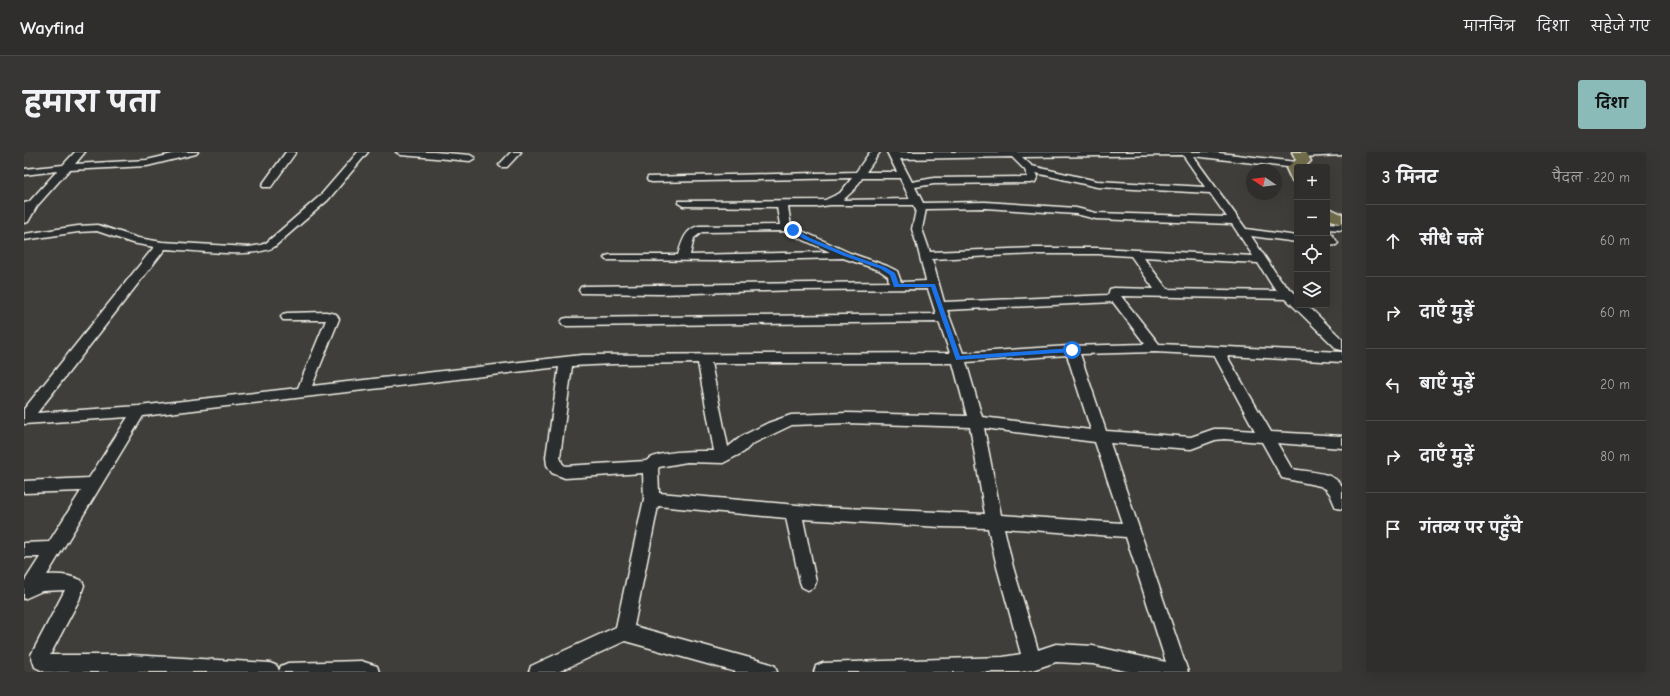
<!DOCTYPE html>
<html lang="hi">
<head>
<meta charset="utf-8">
<style>
	:root { --surface:#2f2e2c; --page:#373634; --text:#f1f3f6; --muted:#a7a8a9; --line:#4a4a48; --accent:#8bbbb9 }
	body { margin:0; font-family:"Comic Neue","Playpen Sans Deva",sans-serif; background:var(--page); color:var(--text) }
	.controls { position:absolute; right:12px; top:12px; display:grid; overflow:hidden; border-radius:4px; box-shadow:0 4px 16px #0002 }
	.controls button { width:36px; height:36px; display:grid; place-items:center; padding:0; border:0; border-bottom:1px solid var(--line); background:var(--surface); color:var(--text); font:20px sans-serif }
	.compass { position:absolute; left:1222px; top:12px; width:36px; height:36px; border-radius:50%; background:var(--surface); box-shadow:0 4px 16px #0002; rotate:283deg }
	.stop { position:absolute; width:12px; height:12px; margin:-9px; border:3px solid #1a73e8; border-radius:50%; background:#fff }
	.stop.end { background:#1a73e8; border-color:#fff; box-shadow:0 1px 4px #0008 }
	.list { margin:0; padding:0; list-style:none }
	h2 { display:flex; justify-content:space-between; align-items:center; height:52px; margin:0; padding:0 16px; font-size:17px }
	h2 small { font-size:13px; font-weight:400; color:var(--muted) }
	.list li { display:grid; grid-template-columns:26px 1fr auto; gap:12px; align-items:center; box-sizing:border-box; height:72px; padding:0 16px; border-top:1px solid var(--line) }
	.list b { display:block; font-size:15px; white-space:nowrap }
	.list em { font-size:13px; font-style:normal; color:var(--muted) }
	.icon { flex:none; width:22px; height:22px; fill:none; stroke:currentColor; stroke-width:2; stroke-linecap:round; stroke-linejoin:round }
	.map { position:relative; flex:none; width:1318px; height:520px; overflow:hidden; border-radius:4px }
	header { display:flex; align-items:center; gap:24px; box-sizing:border-box; height:56px; padding:0 20px; background:var(--surface); border-bottom:1px solid var(--line) }
	header strong { font-size:19px }
	nav { display:flex; gap:22px; margin-inline-start:auto; font-size:14px }
	.intro { display:flex; align-items:center; justify-content:space-between; box-sizing:border-box; height:96px; padding:0 24px }
	h1 { margin:0; font-size:28px }
	.button { padding:10px 18px; border-radius:4px; background:var(--accent); color:#111; font-size:14px; font-weight:700 }
	main { display:flex; gap:24px; padding:0 24px }
	aside { flex:1; background:var(--surface); border-radius:4px; box-shadow:0 4px 16px #0002 }
	.map>svg:first-child { display:block }
	.lines { fill:none; stroke-linecap:round; stroke-linejoin:round }
	.minor-casing { stroke:#f4f1e8; stroke-width:3 }
	.highway-casing { stroke:#f4f1e8; stroke-width:3 }
	.minor { fill:#2a2d2e; fill-rule:evenodd }
	.highway { fill:#716d4b; fill-rule:evenodd }
	.route { fill:#1a73e8 }
</style>
</head>
<body>
<header>
<strong>Wayfind</strong>
<nav><a>मानचित्र</a><a>दिशा</a><a>सहेजे गए</a></nav>
</header>
<div class="intro"><h1>हमारा पता</h1><a class="button">दिशा</a></div>
<main>
<div class="map">
<svg width="1318" height="520" viewBox="0 0 1318 520">
	<rect width="100%" height="100%" fill="#3f3e3a"/>
	<filter id="ink" filterUnits="userSpaceOnUse"><feTurbulence type="fractalNoise" baseFrequency=".025" numOctaves="2"/><feDisplacementMap in="SourceGraphic" scale="8" xChannelSelector="R" yChannelSelector="G"/><feConvolveMatrix kernelMatrix="1 2 1 2 8 2 1 2 1" color-interpolation-filters="sRGB"/></filter>
	<g filter="url(#ink)">
		<g class="lines">
			<!-- minor casing -->
			<g class="minor-casing">
				<g id="minor">
					<polygon points="51,0 61,0 51,12 123,8 157,0 174,0 172,2 123,14 45,18 13,54 4,70 0,71 0,51 5,50 33,19 0,23 0,17 39,13"/>
					<polygon points="262,0 272,0 247,35 239,35 238,33"/>
					<path d="M334,0H344L304,48L250,95C227,107 168,98 141,97L13,261L115,254L274,236L302,168H259L257,165L259,162L263,161L302,160L312,162L315,167L288,234L558,203L926,201L915,170L543,174L539,173L537,170L539,167L543,166L912,162L904,137L775,138L637,142L557,141L555,138L557,135L561,134L865,130L864,124L855,118L819,106L690,109L582,108L580,106L582,104L586,103H654C658,90 661,77 675,74L756,73L753,55L659,54L654,51L655,49L801,48L816,41L828,26L628,30L624,29L623,27L624,25L832,20L846,0H856L842,20H873L863,0H1187L1272,10L1277,13L1272,16L1169,4L1222,77L1273,84V90L1227,84L1257,129L1273,143V153H1283L1318,187V198L1313,197L1262,147L1097,144L1135,192L1318,200V210L1203,204L1247,280L1318,284V296L1253,291L1268,317C1283,320 1309,319 1318,334V357L1312,356L1306,342L1302,337L1296,334L1258,326L1238,290L1200,287L1191,288L1167,297L1086,291L1164,520H1106L1069,512L1032,510L1008,518L996,520H790L792,514L799,511L979,505L997,502L973,415L964,376L917,375L779,367L792,430L790,435L784,438L778,435L776,430L762,366L634,354L610,474L744,511L751,514L753,520H712L601,489L534,520H505L507,514L592,475L620,347L619,321L541,326L528,321L523,313L522,305L535,215L119,264L23,423C35,422 46,423 57,428L60,433L55,448L26,503H107L246,511L253,514L255,519L257,514L264,511L337,509L353,514L355,520H21L11,515L7,503L41,438L18,439L0,447V430L16,405H0V391L25,390L57,339L0,341V329L65,326L104,265L0,272V257L130,95L108,91L73,79L54,80L0,88V82L54,74L74,73L114,86L138,90L225,95L237,93L242,91L296,44ZM1159,3L1181,35L1073,29L1008,14L998,5ZM988,5L1001,18L1004,25L910,26L888,30L876,7ZM1012,21L1073,35L1186,41L1203,65L1072,61L1052,56L961,50L899,51L891,35L910,32L1007,31L1011,30L1014,24ZM838,26H876L886,47L819,48L831,37ZM806,53H889L892,58L888,77L893,93L902,129L877,130L873,119L863,114L826,101L767,74L764,55H793ZM961,56L1052,62L1072,67L1208,72L1229,104L1074,96H1011L906,100L898,77L902,57ZM760,79L806,100L666,103L670,86L678,80ZM1011,102H1074L1107,104L1130,137L1090,136L1086,137L1084,143L920,150L908,107ZM1119,105L1234,111L1249,135L1254,139L1143,137ZM1089,150L1121,192L1045,194L939,201L923,158ZM1131,200L1190,203L1231,279L1200,277H1190L1167,285L1082,279L1056,202ZM1043,203L1067,278L958,265L942,210ZM674,211L690,299C674,299 634,298 622,309L541,314L538,311L536,305L548,214L589,212ZM687,211H929L943,264L823,261L767,263L744,271L718,284L704,295ZM823,271L946,275L961,362L796,355L635,341L634,317L635,315L663,310L699,311L720,300L728,292L768,273ZM960,276L1071,290L1098,371L977,363ZM980,376L1102,385L1142,510L1069,494L1032,492L1014,498L989,415Z"/>
					<polygon points="372,0 410,0 446,3 451,6 446,9 377,3"/>
					<polygon points="487,0 497,0 483,15 477,15 475,13"/>
					<polygon points="1274,0 1318,0 1318,3 1277,5 1274,4 1272,2"/>
					<polygon points="1303,71 1318,72 1318,78 1303,77"/>
					<polygon points="1303,80 1307,81 1314,91 1312,93 1303,94"/>
				</g>
			</g>
			<!-- highway casing -->
			<g class="highway-casing">
				<g id="highway">
					<polygon points="1268,0 1282,0 1287,9 1281,15 1273,15 1273,30 1268,29 1262,16 1272,8"/>
					<polygon points="1303,55 1318,62 1318,73 1303,66"/>
				</g>
			</g>
			<!-- minor -->
			<use href="#minor" class="minor"/>
			<!-- highway -->
			<use href="#highway" class="highway"/>
		</g>
	</g>
	<!-- route -->
	<polygon class="route" points="767,77 771,77 784,85 824,102 861,115 871,121 875,132 911,132 936,204 1048,196 1051,198 1048,200 932,208 907,135 870,135 866,123 857,117 820,104 780,87 767,79"/>
</svg>
<div class="controls">
<button>+</button>
<button>−</button>
<button><svg class="icon" aria-label="locate" viewBox="0 0 24 24"><circle cx="12" cy="12" r="6"/><path d="M12 2v4M12 18v4M2 12h4M18 12h4"/></svg></button>
<button><svg class="icon" aria-label="layers" viewBox="0 0 24 24"><path d="M12 4l9 5-9 5-9-5zM3 14l9 5 9-5"/></svg></button>
</div>
<svg class="compass" viewBox="-18 -18 36 36"><path d="M0-13l5 13h-10z" fill="#e53935"/><path d="M0 13l5-13h-10z" fill="#a7a8a9"/></svg>
<div class="stop" style="left:1048px;top:198px"></div>
<div class="stop end" style="left:769px;top:78px"></div>
</div>
<aside>
<h2>3 मिनट<small>पैदल · 220 m</small></h2>
<ul class="list">
<li><svg class="icon" aria-label="ahead" viewBox="0 0 24 24"><path d="M12 20V5M6 11l6-6 6 6"/></svg><div><b>सीधे चलें</b></div><em>60 m</em></li>
<li><svg class="icon" aria-label="right" viewBox="0 0 24 24"><path d="M7 20v-9h11M14 6l5 5-5 5"/></svg><div><b>दाएँ मुड़ें</b></div><em>60 m</em></li>
<li><svg class="icon" aria-label="left" viewBox="0 0 24 24"><path d="M17 20v-9H6M10 6l-5 5 5 5"/></svg><div><b>बाएँ मुड़ें</b></div><em>20 m</em></li>
<li><svg class="icon" aria-label="right" viewBox="0 0 24 24"><path d="M7 20v-9h11M14 6l5 5-5 5"/></svg><div><b>दाएँ मुड़ें</b></div><em>80 m</em></li>
<li><svg class="icon" aria-label="arrive" viewBox="0 0 24 24"><path d="M6 21V4h12l-3 4 3 4H6"/></svg><div><b>गंतव्य पर पहुँचे</b></div></li>
</ul>
</aside>
</main>
</body>
</html>
